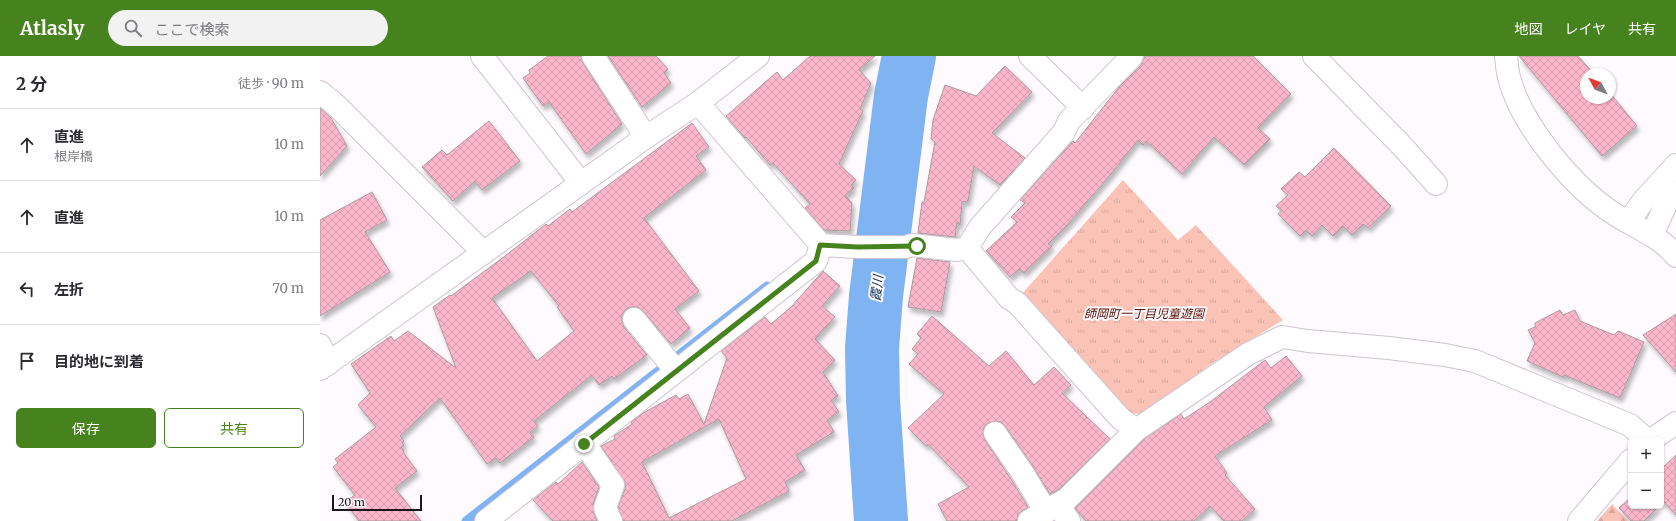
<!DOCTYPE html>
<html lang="ja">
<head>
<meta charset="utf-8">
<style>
	:root { --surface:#fff; --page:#f2f2f3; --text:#2b2b33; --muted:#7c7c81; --line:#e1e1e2; --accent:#46821e }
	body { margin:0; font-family:Merriweather,"Noto Sans JP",serif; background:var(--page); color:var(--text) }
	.controls { position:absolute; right:12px; bottom:12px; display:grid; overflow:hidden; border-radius:6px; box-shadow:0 1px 3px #0004 }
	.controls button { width:36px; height:36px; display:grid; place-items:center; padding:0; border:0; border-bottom:1px solid var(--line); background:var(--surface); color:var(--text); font:20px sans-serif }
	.compass { position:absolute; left:1260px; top:12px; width:36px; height:36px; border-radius:50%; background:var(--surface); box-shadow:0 1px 3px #0004; rotate:311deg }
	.scale { position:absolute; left:12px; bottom:10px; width:90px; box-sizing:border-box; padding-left:4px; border:2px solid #1a161a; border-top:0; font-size:11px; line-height:14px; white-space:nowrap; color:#1a161a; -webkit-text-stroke:3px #fefafe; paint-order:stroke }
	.stop { position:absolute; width:12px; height:12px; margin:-9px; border:3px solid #46821e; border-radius:50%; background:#fff }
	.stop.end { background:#46821e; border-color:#fff; box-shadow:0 1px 4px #0008 }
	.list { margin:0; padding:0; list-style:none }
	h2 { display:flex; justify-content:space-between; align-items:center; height:52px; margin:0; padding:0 16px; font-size:17px }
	h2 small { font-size:13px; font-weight:400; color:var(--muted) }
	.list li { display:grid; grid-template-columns:26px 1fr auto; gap:12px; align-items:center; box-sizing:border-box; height:72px; padding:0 16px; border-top:1px solid var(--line) }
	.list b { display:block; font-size:15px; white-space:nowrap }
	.list p { margin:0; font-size:13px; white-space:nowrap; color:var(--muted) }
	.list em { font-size:13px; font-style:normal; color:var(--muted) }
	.actions { display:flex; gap:8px; padding:12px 16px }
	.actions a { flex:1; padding:9px 0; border:1px solid var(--accent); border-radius:6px; text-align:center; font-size:14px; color:var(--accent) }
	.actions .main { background:var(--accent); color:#fff }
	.icon { flex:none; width:22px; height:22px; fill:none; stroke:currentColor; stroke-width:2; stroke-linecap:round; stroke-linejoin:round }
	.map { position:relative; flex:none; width:1356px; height:465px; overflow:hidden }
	header { display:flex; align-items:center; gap:24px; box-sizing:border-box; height:56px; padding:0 20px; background:var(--accent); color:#fff }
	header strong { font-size:19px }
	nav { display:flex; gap:22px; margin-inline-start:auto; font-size:14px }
	.search { width:280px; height:36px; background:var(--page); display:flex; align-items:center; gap:10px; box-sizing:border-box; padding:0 14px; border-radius:22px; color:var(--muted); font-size:15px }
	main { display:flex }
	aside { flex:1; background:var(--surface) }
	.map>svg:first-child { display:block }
	.forest { fill:url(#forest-firs) }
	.park { fill:url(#park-tufts) }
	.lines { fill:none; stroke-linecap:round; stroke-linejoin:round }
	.stream { stroke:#80b3f2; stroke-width:9 }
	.river { stroke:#80b3f2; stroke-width:54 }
	.building { fill:url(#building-cross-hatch); stroke:#aa9b9f; fill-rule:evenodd; filter:url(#shadow) }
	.minor-casing { stroke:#cfc5d0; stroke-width:24 }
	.minor { stroke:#fff; stroke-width:22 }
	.route { stroke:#46821e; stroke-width:5 }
	.labels { text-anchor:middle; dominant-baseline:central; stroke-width:4; stroke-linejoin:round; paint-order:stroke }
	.park-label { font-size:12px; font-style:italic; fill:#590d02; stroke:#fefafe }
	.water-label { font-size:13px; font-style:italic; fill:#062951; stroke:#fefafe }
</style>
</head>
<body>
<header>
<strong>Atlasly</strong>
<div class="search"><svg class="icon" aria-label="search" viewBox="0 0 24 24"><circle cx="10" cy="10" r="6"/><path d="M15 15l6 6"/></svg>ここで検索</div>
<nav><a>地図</a><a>レイヤ</a><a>共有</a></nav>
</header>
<main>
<aside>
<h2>2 分<small>徒歩 · 90 m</small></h2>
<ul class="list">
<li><svg class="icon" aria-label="ahead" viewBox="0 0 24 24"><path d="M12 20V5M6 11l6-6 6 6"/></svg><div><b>直進</b><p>根岸橋</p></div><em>10 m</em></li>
<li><svg class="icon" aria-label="ahead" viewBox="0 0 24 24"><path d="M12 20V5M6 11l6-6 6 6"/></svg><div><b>直進</b></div><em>10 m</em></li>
<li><svg class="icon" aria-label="left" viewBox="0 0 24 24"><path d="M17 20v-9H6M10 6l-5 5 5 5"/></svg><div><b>左折</b></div><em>70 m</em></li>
<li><svg class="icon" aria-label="arrive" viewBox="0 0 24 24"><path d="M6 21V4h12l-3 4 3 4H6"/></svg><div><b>目的地に到着</b></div></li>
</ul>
<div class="actions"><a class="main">保存</a><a>共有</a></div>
</aside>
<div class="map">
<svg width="1356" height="465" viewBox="0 0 1356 465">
	<defs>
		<pattern id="forest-firs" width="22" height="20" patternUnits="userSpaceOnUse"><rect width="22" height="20" fill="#fbc2b6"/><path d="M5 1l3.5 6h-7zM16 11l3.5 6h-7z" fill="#d7a69c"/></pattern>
		<pattern id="park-tufts" width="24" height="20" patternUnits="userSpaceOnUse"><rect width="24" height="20" fill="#fbc2b6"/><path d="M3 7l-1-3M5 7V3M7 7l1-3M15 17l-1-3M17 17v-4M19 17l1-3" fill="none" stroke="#d7a69c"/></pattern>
		<pattern id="building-cross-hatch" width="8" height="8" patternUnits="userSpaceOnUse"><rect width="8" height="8" fill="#fcb6cc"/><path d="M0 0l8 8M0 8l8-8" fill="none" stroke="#d79caf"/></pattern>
		<filter id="shadow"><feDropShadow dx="2.5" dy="4.5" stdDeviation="2" flood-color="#0004"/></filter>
	</defs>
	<rect width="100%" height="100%" fill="#fefafe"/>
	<!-- forest -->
	<polygon class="forest" points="1292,448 1308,465 1277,465"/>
	<!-- park -->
	<polygon class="park" points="803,124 858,184 876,169 963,264 894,306 821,358 805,357 701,239"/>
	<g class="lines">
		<!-- stream -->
		<g class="stream">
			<polyline points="538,203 561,203"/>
			<polyline points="360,298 447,230"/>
			<polyline points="146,465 338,315"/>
		</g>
		<!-- river -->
		<polyline class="river" points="561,465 553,344 552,292 556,240 581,40 589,0"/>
	</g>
	<!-- building -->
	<g class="building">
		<polygon points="228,0 261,0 263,7 302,68 266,98 229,46 223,50 203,22 210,17 209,14"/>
		<polygon points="288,0 336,0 348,13 344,17 351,27 322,51"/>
		<polygon points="490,0 555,0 539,14 551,27 540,53 543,55 519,108 536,124 531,129 534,132 525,140 532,147 530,175 504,174 485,152 490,148 453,107 450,109 426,81 425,82 406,60 457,16 463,24"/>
		<polygon points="825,0 933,0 971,38 938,72 950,83 924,109 894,81 862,118 826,85 823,89 818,84 790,119 748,168 728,188 732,190 704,217 699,213 690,221 666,195 697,166 691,161 705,147 700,144 753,85 755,87 799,31 821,9"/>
		<polygon points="1199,0 1258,0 1274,18 1266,18 1266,42 1290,42 1290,37 1317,70 1282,100"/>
		<polygon points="685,10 712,36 672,77 705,102 680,129 654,110 648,145 642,146 640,169 637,166 635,181 598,177 602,146 604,146 615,86 611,83 613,64 625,29 656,40"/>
		<polygon points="0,52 11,62 27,90 0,120"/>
		<polygon points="169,65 200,105 162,134 155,125 133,145 102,111 122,94 127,99"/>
		<path d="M372,67L389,91L376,100L386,114L324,162L379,235L355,253L370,272L351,288L323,255L318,251H312L306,253L302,259V265L304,271L327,299L294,323L292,320L279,329L272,319L214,365L218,370L210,376L214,381L180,407L176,402L167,408L120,342L80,380L84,385L82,387L84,389L81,391L84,395L83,396L97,415L75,432L101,465H39L25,446L35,439L13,411L18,407L15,403L56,371L38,349L50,337L31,308L71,280L74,285L88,275L136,312L113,251L130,239L131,240L185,200L226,168L228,170L250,153L252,156ZM211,215L239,250L237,251L254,275L217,305L172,242Z"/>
		<polygon points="1014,92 1071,150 1048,172 1043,168 1032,179 1023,170 1013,180 1002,169 992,180 986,174 980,180 958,158 962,155 956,150 968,139 961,133 979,116 985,121"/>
		<polygon points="52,136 67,164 45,176 70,216 0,260 0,164"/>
		<polygon points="597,202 630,206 621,256 588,251"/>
		<path d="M503,215L520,230L502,250L515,261L495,283L515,304L503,316L518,340L511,344L519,356L507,364L514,376L476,399L485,414L465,426L469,435L412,465H303L298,451L305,433V427L281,390L295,383L294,380L312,368L311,366L323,357L356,339L359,343L368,338L384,368L407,302L401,295L445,261L451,268L471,251ZM399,363L426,423L349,462L322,406Z"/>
		<polygon points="1240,254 1243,259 1255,254 1260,265 1294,279 1298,275 1324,286 1300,342 1244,319 1243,321 1207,305 1215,287 1208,274 1215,271 1215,267"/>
		<polygon points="1356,258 1356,316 1323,279"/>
		<polygon points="612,260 669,310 686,295 714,329 734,311 751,329 742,337 790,383 739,433 730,438 712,409 685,370 681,366 674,365 668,367 664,371 663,378 665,384 691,423 708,451 698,458 697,465 627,465 618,448 649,431 608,388 606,390 588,372 624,338 589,308 598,298 592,293 601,282 597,278"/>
		<polygon points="966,300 982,320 944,351 952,364 895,400 907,417 905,419 935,453 922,465 904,465 890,450 874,465 766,465 757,455 755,452 824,383 861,358 864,363 890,346 945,304 951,312"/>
		<polygon points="1356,399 1356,459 1344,446 1341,448 1341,413"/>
		<polygon points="262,406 279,431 273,448 274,457 277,465 233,465 213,444 236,426 238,428"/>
		<polygon points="1311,441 1311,450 1339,450 1324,465 1311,465 1299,452"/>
	</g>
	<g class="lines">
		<!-- minor casing -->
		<g class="minor-casing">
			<g id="minor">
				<polyline points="162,0 261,127"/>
				<polyline points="273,0 326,81"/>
				<polyline points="710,0 763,52"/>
				<polyline points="994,0 1083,91 1116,128"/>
				<path d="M1186,0C1187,7 1187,15 1189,21C1201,69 1254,133 1296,159C1316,172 1340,180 1356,200"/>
				<polyline points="0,36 17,50 164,197"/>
				<polyline points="378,47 501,189"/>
				<polyline points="1308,166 1324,144 1356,109"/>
				<polyline points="1332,179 1347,146 1356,137"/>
				<polyline points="647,192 660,171 744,76 749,65 812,0"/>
				<polyline points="314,263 356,315"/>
				<polyline points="0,289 8,308"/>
				<polyline points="0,313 326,81 378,47 438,0"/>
				<polyline points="675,377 702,416 726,456"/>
				<polyline points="1331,384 1356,367"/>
				<polyline points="264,387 293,429 285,452 291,465"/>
				<polyline points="738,449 749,465"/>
				<polyline points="166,465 496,205 501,189 538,191 586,191 592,189 637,194 647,192 689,242 697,247 800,362 816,374"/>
				<polyline points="709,465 747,443 816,374 928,298 962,281 988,285 1069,292 1125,299 1155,305 1310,369 1327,384"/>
				<polyline points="1259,465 1311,404"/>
			</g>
		</g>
		<!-- minor -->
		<use href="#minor" class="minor"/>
	</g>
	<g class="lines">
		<!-- route -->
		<polyline class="route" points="264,388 496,205 500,189 538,191 597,190"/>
	</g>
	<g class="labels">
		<!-- park labels -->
		<g class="park-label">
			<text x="824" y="257">師岡町一丁目児童遊園</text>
		</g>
		<!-- water labels -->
		<g class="water-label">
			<text transform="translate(557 232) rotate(-84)">霞川</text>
		</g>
	</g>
</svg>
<div class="controls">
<button>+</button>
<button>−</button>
</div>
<svg class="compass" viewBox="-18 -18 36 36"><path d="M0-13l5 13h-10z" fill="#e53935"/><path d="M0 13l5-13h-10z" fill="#7c7c81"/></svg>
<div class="scale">20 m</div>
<div class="stop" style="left:597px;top:190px"></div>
<div class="stop end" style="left:264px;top:388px"></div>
</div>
</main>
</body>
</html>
